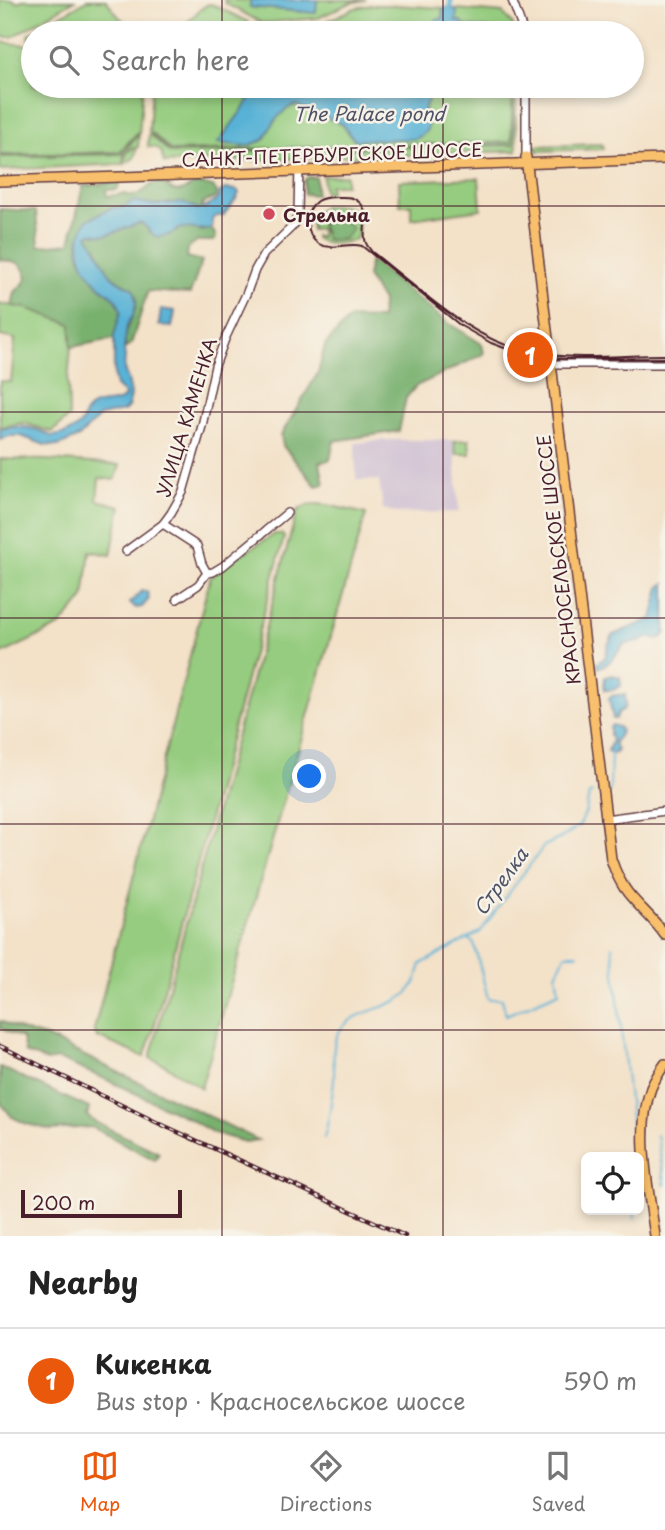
<!DOCTYPE html>
<html lang="en">
<head>
<meta charset="utf-8">
<style>
	:root { --surface:#fff; --page:#f2f2f2; --text:#222; --muted:#767676; --line:#e0e0e0; --accent:#ea580c }
	body { margin:0; font-family:"Playpen Sans",sans-serif; background:var(--page); color:var(--text) }
	.controls { position:absolute; right:21px; bottom:21px; display:grid; overflow:hidden; border-radius:10px; box-shadow:0 4px 10px #0003 }
	.controls button { width:63px; height:63px; display:grid; place-items:center; padding:0; border:0; border-bottom:2px solid var(--line); background:var(--surface); color:var(--text); font:35px sans-serif }
	.scale { position:absolute; left:21px; bottom:18px; width:161px; box-sizing:border-box; padding-left:7px; border:4px solid #4a1f2b; border-top:0; font-size:19px; line-height:24px; white-space:nowrap; color:#4a1f2b; -webkit-text-stroke:5px #f7f3e8; paint-order:stroke }
	.you { position:absolute; left:310px; top:777px; width:24px; height:24px; margin:-18px; border:5px solid #fff; border-radius:50%; background:#1a73e8; box-shadow:0 0 0 10px #1a73e833 }
	.badge { display:grid; place-items:center; width:46px; height:46px; border-radius:50%; background:var(--accent); color:#fff; font-size:23px; font-weight:700 }
	.pin { position:absolute; translate:-50% -50%; border:4px solid #fff; box-shadow:0 2px 7px #0006 }
	.list { margin:0; padding:0; list-style:none }
	h2 { display:flex; justify-content:space-between; align-items:center; height:91px; margin:0; padding:0 28px; font-size:30px }
	h2 small { font-size:23px; font-weight:400; color:var(--muted) }
	.list li { display:grid; grid-template-columns:46px 1fr auto; gap:21px; align-items:center; box-sizing:border-box; height:105px; padding:0 28px; border-top:2px solid var(--line) }
	.list b { display:block; font-size:26px; white-space:nowrap }
	.list p { margin:0; font-size:23px; white-space:nowrap; color:var(--muted) }
	.list em { font-size:23px; font-style:normal; color:var(--muted) }
	.icon { flex:none; width:38px; height:38px; fill:none; stroke:currentColor; stroke-width:2; stroke-linecap:round; stroke-linejoin:round }
	.map { position:relative; flex:none; width:665px; height:1236px; overflow:hidden }
	.search { position:absolute; background:var(--surface); box-shadow:0 4px 10px #0003; left:21px; right:21px; top:21px; height:77px; display:flex; align-items:center; gap:18px; box-sizing:border-box; padding:0 24px; border-radius:38px; color:var(--muted); font-size:26px }
	.sheet { height:196px; background:var(--surface) }
	nav { display:flex; justify-content:space-around; align-items:center; box-sizing:border-box; height:98px; border-top:2px solid var(--line); background:var(--surface); font-size:19px; color:var(--muted) }
	nav a { display:grid; justify-items:center; gap:4px }
	nav .on { color:var(--accent) }
	.map>svg:first-child { display:block }
	.industrial { fill:#cebed1 }
	.green { fill:#95cc7f; stroke:#707655; stroke-width:2 }
	.forest { fill:#78b06e; stroke:#61684c; stroke-width:2 }
	.water { fill:#59b2d6; stroke:#526880; stroke-width:2 }
	.lines { fill:none; stroke-linecap:round; stroke-linejoin:round }
	.stream { stroke:#59b2d6; stroke-width:2 }
	.canal { stroke:#59b2d6; stroke-width:5 }
	.minor-casing { stroke:#633c43; stroke-width:10 }
	.major-casing { stroke:#633c43; stroke-width:12 }
	.minor { stroke:#fff; stroke-width:7 }
	.major { stroke:#f8bf6c; stroke-width:9 }
	.tram { stroke:#4a1f2b; stroke-width:2 }
	.rail-casing { stroke:#4a1f2b; stroke-width:4.5 }
	.rail { stroke:#f7f3e8; stroke-width:2; stroke-dasharray:5; stroke-linecap:butt }
	.grid { fill:none; stroke:#4a1f2b; stroke-width:2; stroke-opacity:0.55 }
	.poi-dot { fill:#d1495b; stroke:#f7f3e8; stroke-width:2.5 }
	.labels { text-anchor:middle; dominant-baseline:central; stroke-width:5; stroke-linejoin:round; paint-order:stroke }
	.street-label { font-size:18px; fill:#4a1f2b; stroke:#f7f3e8 }
	.poi-label { font-size:18px; font-weight:bold; fill:#4a1f2b; stroke:#f7f3e8; text-anchor:start }
	.water-label { font-size:19px; font-style:italic; fill:#4f5267; stroke:#f7f3e8 }
</style>
</head>
<body>
<div class="map">
<svg width="665" height="1236" viewBox="0 0 665 1236">
	<rect width="100%" height="100%" fill="#f7f3e8"/>
	<filter id="ink" filterUnits="userSpaceOnUse"><feTurbulence type="fractalNoise" baseFrequency=".0143" numOctaves="2"/><feDisplacementMap in="SourceGraphic" scale="14" xChannelSelector="R" yChannelSelector="G"/><feConvolveMatrix kernelMatrix="1 2 1 2 8 2 1 2 1" color-interpolation-filters="sRGB"/></filter>
	<filter id="wash" filterUnits="userSpaceOnUse"><feTurbulence type="fractalNoise" baseFrequency=".00686" numOctaves="4" result="noise"/><feDisplacementMap in="SourceGraphic" scale="28" xChannelSelector="R" yChannelSelector="G"/><feGaussianBlur stdDeviation="1.57" result="paint"/><feColorMatrix in="noise" values="0 0 0 0 0 0 0 0 0 0 0 0 0 0 0 0 0 1.4 0 .05"/><feComposite in="paint" operator="in"/></filter>
	<g filter="url(#wash)">
		<rect width="100%" height="100%" fill="#f3e1c8"/>
		<!-- industrial -->
		<polygon class="industrial" points="385,440 454,440 459,512 397,513 383,509 379,480 356,480 355,443"/>
		<!-- green -->
		<g class="green">
			<polygon points="0,0 14,0 17,3 22,0 75,0 12,37 0,37"/>
			<polygon points="87,0 106,0 119,17 133,27 148,33 33,33 33,40 29,39 29,34"/>
			<polygon points="224,0 250,0 250,7 315,13 317,0 366,0 350,3 318,18 262,23 226,4"/>
			<path d="M209,4L214,5L248,22L249,28L235,33H157C167,31 177,29 186,23C194,17 199,8 209,4Z"/>
			<polygon points="371,5 395,5 443,8 442,20 436,24 397,33 254,33 267,29 321,24 355,8"/>
			<path d="M457,9L503,13L513,25V33H500L499,30C482,27 471,30 456,21Z"/>
			<path d="M0,42L33,46V86H143L138,147H137L134,158L125,164C125,156 126,151 134,148L132,147L124,154L123,164L0,170Z"/>
			<path d="M152,86H249V100L246,105L219,143L247,146L264,140L272,122L291,105L300,106L337,121C345,125 348,134 355,140L414,139L428,127C428,122 426,119 425,115C422,106 432,94 436,86H515L517,150L516,151L352,157C337,154 324,154 310,158L164,163L161,151L155,147H148Z"/>
			<polygon points="602,144 603,149 537,151 534,146"/>
			<polygon points="346,175 346,185 330,185 330,193 324,193 323,176"/>
			<polygon points="479,178 481,209 411,219 411,205 400,205 399,181"/>
			<path d="M325,206C340,206 356,203 358,221C359,228 359,232 356,239C342,244 327,247 315,238V236L320,237L322,230L316,229L312,230C309,218 315,211 325,206Z"/>
			<polygon points="41,291 71,324 71,347 68,380 69,417 52,432 24,423 0,427 0,381 11,382 15,339 0,336 0,304 26,308"/>
			<polygon points="469,440 470,454 456,454 454,441"/>
			<polygon points="0,459 47,460 120,465 115,480 99,478 97,500 121,506 111,555 90,551 84,598 60,626 0,655"/>
			<polygon points="315,504 328,505 366,514 201,1088 165,1065 150,1058 297,511 307,505"/>
			<polygon points="275,534 281,534 284,537 153,1031 144,1057 97,1037 94,1030 210,578 232,560"/>
		</g>
		<!-- forest -->
		<g class="forest">
			<polygon points="512,102 513,102 514,145 170,153 151,135 152,133 171,151 511,142"/>
			<polygon points="138,132 139,134 121,154 0,157 0,155 119,152"/>
			<polygon points="308,177 316,177 316,195 304,194 304,181"/>
			<path d="M119,182L120,183L117,190H106L107,196C113,196 118,194 124,194C131,195 130,197 136,195C148,192 147,182 162,183C169,188 174,194 184,190C188,189 190,185 195,184C200,183 208,186 213,187L217,192L216,197L202,204V208L198,209L182,202L154,205L135,201L124,207L112,208L87,220L79,244L80,258L95,281L105,291L115,297L120,307L121,311L114,339L71,347V324L26,308L12,306L15,292L23,284L27,278C22,260 16,262 0,260V209L36,211L39,246L70,243L83,186Z"/>
			<path d="M331,218C340,221 347,219 352,229L344,239L329,240L326,239L321,226L322,220Z"/>
			<path d="M140,223L145,225L150,233L175,232L181,228H193L203,231L210,228L214,232L216,238L214,241H198L188,248L187,257L202,261L190,294L148,291L131,344L126,348C120,327 139,315 136,296C134,286 120,284 112,276C103,269 102,258 97,248C94,244 90,239 88,235L92,233L106,235Z"/>
			<polygon points="370,260 445,321 482,344 484,354 416,386 406,398 399,431 334,441 330,460 320,462 324,484 316,486 283,446 281,435 318,373 325,345 350,318 381,319 382,301 367,277"/>
			<polygon points="0,1021 21,1030 46,1037 258,1140 245,1142 214,1133 184,1116 105,1079 58,1059 47,1061 25,1053 22,1038 0,1028"/>
			<polygon points="0,1067 89,1108 87,1116 97,1123 159,1153 155,1160 92,1127 51,1130 27,1124 12,1117 0,1102"/>
		</g>
		<!-- water -->
		<g class="water">
			<polygon points="250,0 317,0 316,13 250,7"/>
			<polygon points="443,8 457,9 456,21 461,21 463,25 467,27 499,30 500,33 397,33 436,24 436,20 442,19"/>
			<path d="M249,86H436C432,93 423,105 424,112C424,114 426,116 426,118C431,129 425,135 414,139L355,140L350,135L342,124L296,105C280,109 271,126 264,140L247,146L218,143L246,105L249,100Z"/>
			<path d="M225,189L237,190L239,193C235,203 228,208 223,216H217L212,219V226L208,230L181,228L169,235L157,237C149,234 148,225 140,223L106,235L91,233L88,235C90,240 94,245 97,250C108,271 107,278 132,288L135,293L136,303L133,316L127,325L124,349L125,357L124,370L128,379L131,395L128,407L124,411L100,416L79,437L59,446L45,445L21,436H9L0,440V429C18,425 35,426 51,436C62,435 75,432 82,422C85,416 85,410 91,407C101,400 114,406 124,398L125,394L116,386L114,377V336L121,311C115,293 111,297 100,286C80,267 72,244 87,220L112,208L124,207L129,203L135,201L154,205L182,202L198,209L205,208L219,198L220,192Z"/>
			<polygon points="161,309 175,311 172,327 159,325"/>
			<path d="M665,583V634L661,638L654,639L652,637L623,645C614,657 613,662 598,668L597,663L605,658L608,645L613,635L652,619L660,587Z"/>
			<polygon points="142,591 147,592 149,599 142,607 136,608 130,603"/>
			<polygon points="612,675 620,677 621,686 613,690 605,690 604,684 605,677"/>
			<polygon points="625,694 626,705 624,709 618,713 616,719 613,719 609,698 612,696"/>
			<path d="M612,725L619,727C623,734 618,737 614,742L617,751L616,753L611,754L608,751L612,740L610,736V727Z"/>
		</g>
		<g class="lines">
			<!-- stream -->
			<g class="stream">
				<polyline points="608,792 610,790 611,752"/>
				<polyline points="470,940 474,943 488,999 502,999 506,1015 559,992 556,974 566,954 578,954"/>
				<polyline points="612,946 631,1118 632,1157"/>
				<polyline points="657,1135 665,1185"/>
				<path d="M324,1138C329,1120 332,1099 334,1080C335,1064 330,1047 339,1032C354,1007 393,1012 411,989C417,982 418,973 421,964L480,932L544,846L563,837L580,825L586,811L589,794L593,793"/>
				<polyline points="634,1210 635,1218"/>
			</g>
			<!-- canal -->
			<polyline class="canal" points="449,13 451,0"/>
		</g>
	</g>
	<g filter="url(#ink)">
		<g class="lines">
			<!-- minor casing -->
			<g class="minor-casing">
				<g id="minor">
					<polyline points="512,0 524,33"/>
					<polyline points="526,86 526,157"/>
					<polyline points="550,364 665,364"/>
					<polyline points="163,524 197,546 202,564 207,573"/>
					<polyline points="126,551 163,524 171,513 183,492 202,426 215,366 225,339 247,292 255,270 264,254 294,225 298,213 299,165"/>
					<polyline points="177,599 198,585 207,573 213,572 223,566 287,513"/>
					<polyline points="605,819 665,811"/>
				</g>
			</g>
			<!-- major casing -->
			<g class="major-casing">
				<g id="major">
					<path d="M526,157L611,859C615,871 620,883 628,893C640,908 654,919 665,935"/>
					<polyline points="0,181 665,159"/>
					<path d="M655,1236C649,1190 635,1132 651,1088C655,1079 660,1071 665,1064"/>
				</g>
			</g>
			<!-- minor -->
			<use href="#minor" class="minor"/>
			<!-- major -->
			<use href="#major" class="major"/>
			<!-- tram -->
			<path class="tram" d="M665,355C624,355 581,360 541,354C474,345 424,292 372,252C370,249 367,246 366,243C361,230 371,211 359,202C353,196 346,197 338,197C331,197 323,197 317,201C304,210 305,236 319,244C331,251 348,242 362,246L461,326L491,343L510,350L537,357L566,359L665,358"/>
			<!-- rail casing -->
			<g class="rail-casing">
				<polyline id="rail" points="0,1046 156,1122 405,1236"/>
			</g>
			<!-- rail -->
			<use href="#rail" class="rail"/>
		</g>
	</g>
	<!-- grid -->
	<path class="grid" d="M222,0V33M443,0V33M222,86V1236M443,86V1236M0,206H665M0,412H665M0,618H665M0,824H665M0,1030H665"/>
	<!-- markers -->
	<circle class="poi-dot" cx="269" cy="214" r="7"/>
	<g class="labels">
		<!-- street labels -->
		<g class="street-label">
			<text transform="translate(332 154) rotate(-2)">САНКТ-ПЕТЕРБУРГСКОЕ ШОССЕ</text>
			<text transform="translate(186 417) rotate(-73)">УЛИЦА КАМЕНКА</text>
			<text transform="translate(558 560) rotate(-97)">КРАСНОСЕЛЬСКОЕ ШОССЕ</text>
		</g>
		<!-- poi labels -->
		<g class="poi-label">
			<text x="283" y="214">Стрельна</text>
		</g>
		<!-- water labels -->
		<g class="water-label">
			<text x="369" y="113">The Palace pond</text>
			<text transform="translate(500 881) rotate(-54)">Стрелка</text>
		</g>
	</g>
</svg>
<div class="controls">
<button><svg class="icon" aria-label="locate" viewBox="0 0 24 24"><circle cx="12" cy="12" r="6"/><path d="M12 2v4M12 18v4M2 12h4M18 12h4"/></svg></button>
</div>
<div class="scale">200 m</div>
<div class="you"></div>
<div class="pin badge" style="left:530px;top:355px">1</div>
<div class="search"><svg class="icon" aria-label="search" viewBox="0 0 24 24"><circle cx="10" cy="10" r="6"/><path d="M15 15l6 6"/></svg>Search here</div>
</div>
<section class="sheet">
<h2>Nearby<small></small></h2>
<ul class="list">
<li><span class="badge">1</span><div><b>Кикенка</b><p>Bus stop · Красносельское шоссе</p></div><em>590 m</em></li>
</ul>
</section>
<nav>
<a class="on"><svg class="icon" aria-label="map" viewBox="0 0 24 24"><path d="M3 6l6-2 6 2 6-2v14l-6 2-6-2-6 2zM9 4v14M15 6v14"/></svg>Map</a>
<a><svg class="icon" aria-label="directions" viewBox="0 0 24 24"><path d="M12 3l9 9-9 9-9-9zM9 14v-3h6M13 9l2 2-2 2"/></svg>Directions</a>
<a><svg class="icon" aria-label="saved" viewBox="0 0 24 24"><path d="M7 4h10v16l-5-4-5 4z"/></svg>Saved</a>
</nav>
</body>
</html>
